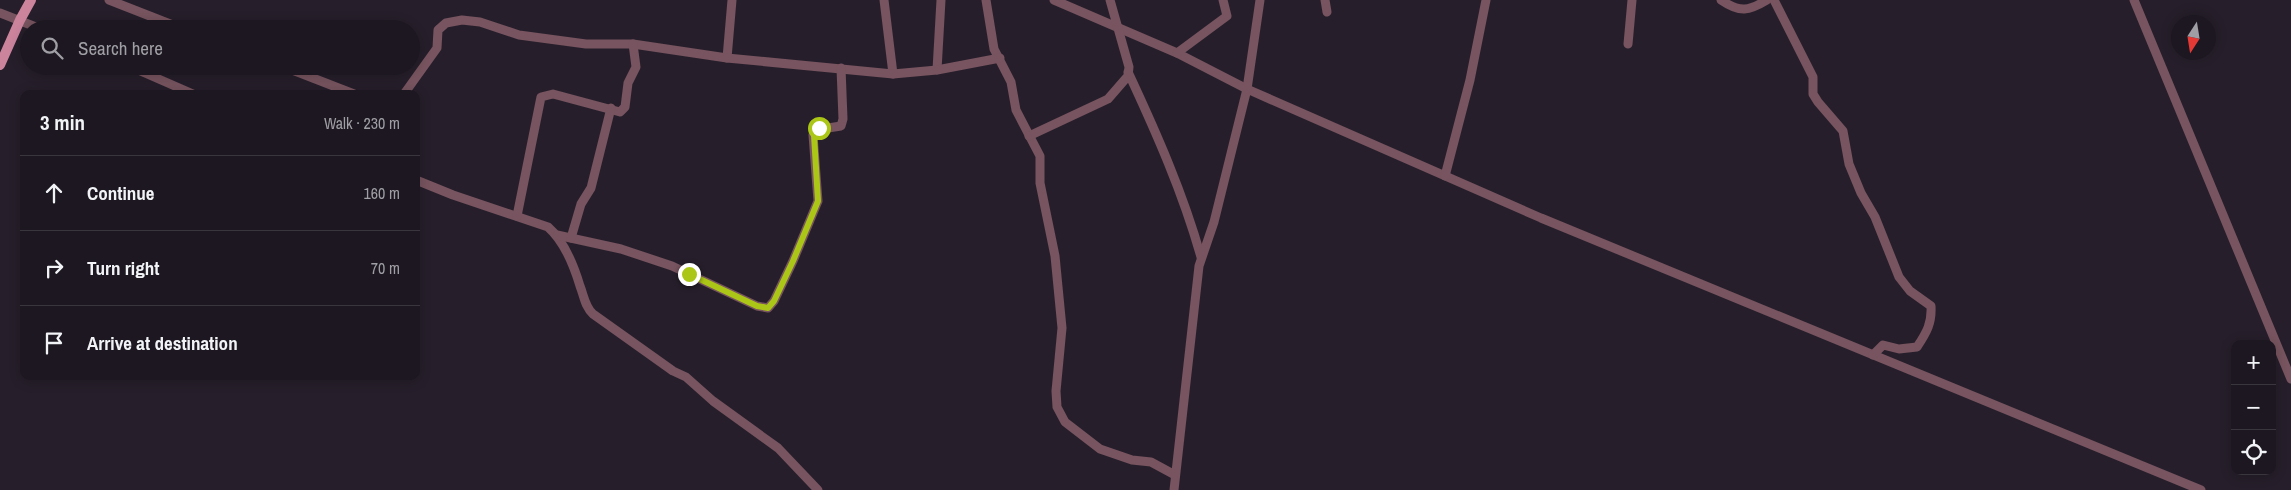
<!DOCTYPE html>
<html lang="en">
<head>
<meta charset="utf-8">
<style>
	:root { --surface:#1c1720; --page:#29242d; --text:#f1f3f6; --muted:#a09fa5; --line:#3a363e }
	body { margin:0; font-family:"Archivo Narrow",sans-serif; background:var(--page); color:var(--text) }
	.controls { position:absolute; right:15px; bottom:15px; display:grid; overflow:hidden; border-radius:10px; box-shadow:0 2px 12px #0003 }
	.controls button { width:45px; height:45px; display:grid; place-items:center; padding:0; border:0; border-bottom:1px solid var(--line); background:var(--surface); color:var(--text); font:25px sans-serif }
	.compass { position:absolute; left:2171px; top:15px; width:45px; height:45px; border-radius:50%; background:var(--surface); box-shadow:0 2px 12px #0003; rotate:192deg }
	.stop { position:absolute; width:15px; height:15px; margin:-11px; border:4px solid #abc616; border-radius:50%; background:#fff }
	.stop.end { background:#abc616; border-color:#fff; box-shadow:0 1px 5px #0008 }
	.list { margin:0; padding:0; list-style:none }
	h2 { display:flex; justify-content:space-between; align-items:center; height:65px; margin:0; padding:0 20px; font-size:21px }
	h2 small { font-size:16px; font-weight:400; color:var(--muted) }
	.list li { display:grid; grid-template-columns:32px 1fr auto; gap:15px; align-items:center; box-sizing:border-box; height:75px; padding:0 20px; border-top:1px solid var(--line) }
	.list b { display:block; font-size:19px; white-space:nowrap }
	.list em { font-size:16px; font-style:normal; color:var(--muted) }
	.icon { flex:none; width:28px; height:28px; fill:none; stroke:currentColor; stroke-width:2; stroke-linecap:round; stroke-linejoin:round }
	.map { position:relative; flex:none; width:2291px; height:490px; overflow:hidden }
	.search { position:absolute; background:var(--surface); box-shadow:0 2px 12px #0003; left:20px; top:20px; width:400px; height:55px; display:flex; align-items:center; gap:12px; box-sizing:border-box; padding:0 18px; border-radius:28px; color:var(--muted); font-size:19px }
	.panel { position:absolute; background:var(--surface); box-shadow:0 2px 12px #0003; left:20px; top:90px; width:400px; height:290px; border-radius:10px }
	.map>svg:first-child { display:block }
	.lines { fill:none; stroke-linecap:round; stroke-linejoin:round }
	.minor { stroke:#77545f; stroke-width:9 }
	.major { stroke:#cc849d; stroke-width:10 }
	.route { stroke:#abc616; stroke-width:6 }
</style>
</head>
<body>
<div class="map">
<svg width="2291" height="490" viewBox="0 0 2291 490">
	<rect width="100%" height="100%" fill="#261f2b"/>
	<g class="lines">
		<!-- minor -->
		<g class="minor">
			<polyline points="109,0 183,29"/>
			<polyline points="884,0 893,74"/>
			<polyline points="986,0 994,49 1011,82 1016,110 1040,156 1040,183 1055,256 1062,328 1056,391 1057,407 1065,422 1100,449 1132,460 1151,462 1175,475"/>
			<polyline points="1054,0 1177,53 1247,89 1541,218 2201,490"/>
			<polyline points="1325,0 1327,12"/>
			<path d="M1721,0C1740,13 1749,11 1767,0"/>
			<path d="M1774,0L1813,77V94L1818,102L1843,131L1849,164L1861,193L1875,217L1899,277L1910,291L1931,306C1932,323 1927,332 1917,347L1899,349L1883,345L1873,355"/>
			<polyline points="2134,0 2291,379"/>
			<polyline points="0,13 41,29"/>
			<polyline points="1628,44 1632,0"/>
			<polyline points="1177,53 1227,16 1223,0"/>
			<polyline points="727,58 732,0"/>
			<polyline points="129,66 193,94"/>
			<polyline points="282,66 354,94"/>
			<polyline points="937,70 941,0"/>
			<path d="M1128,72C1156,132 1183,193 1201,257"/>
			<polyline points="404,94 437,48 438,30 446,23 462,20 480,22 519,35 586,44 633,44 727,58 893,74 937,70 1000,58"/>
			<polyline points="1029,136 1108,99 1128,76 1129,67 1110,0"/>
			<polyline points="1445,176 1470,80 1486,0"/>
			<path d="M416,180L453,195L548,227C564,241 574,266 580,286C584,296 585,307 593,314L673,371L686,377L713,401L778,448L818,490"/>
			<polyline points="517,216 541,97 553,94 620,112 625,107 628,83 636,67 633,44"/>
			<polyline points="557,235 621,249 672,266 757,306 768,308 774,301 793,261 818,201 813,135 815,130 841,126 843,119 841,68"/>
			<polyline points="571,238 581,204 591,188 611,108"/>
			<polyline points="1174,490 1199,266 1214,222 1247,89 1260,0"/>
		</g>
		<!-- major -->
		<polyline class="major" points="0,65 20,20 31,0"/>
	</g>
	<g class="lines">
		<!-- route -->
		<polyline class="route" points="689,274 757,306 768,308 774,301 793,261 818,201 814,135 815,130 819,128"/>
	</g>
</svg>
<div class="controls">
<button>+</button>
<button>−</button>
<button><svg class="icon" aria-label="locate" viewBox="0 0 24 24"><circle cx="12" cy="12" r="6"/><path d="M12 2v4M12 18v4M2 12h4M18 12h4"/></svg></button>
</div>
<svg class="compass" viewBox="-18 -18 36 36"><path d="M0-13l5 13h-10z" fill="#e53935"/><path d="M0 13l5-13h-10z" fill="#a09fa5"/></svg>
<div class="stop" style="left:819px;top:128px"></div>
<div class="stop end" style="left:689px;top:274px"></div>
<div class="search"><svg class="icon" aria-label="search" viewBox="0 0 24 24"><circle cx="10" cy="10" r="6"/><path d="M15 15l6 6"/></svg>Search here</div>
<section class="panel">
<h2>3 min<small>Walk · 230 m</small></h2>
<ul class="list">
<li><svg class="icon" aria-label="ahead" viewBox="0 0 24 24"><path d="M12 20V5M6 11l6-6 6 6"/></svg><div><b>Continue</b></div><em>160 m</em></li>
<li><svg class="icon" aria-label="right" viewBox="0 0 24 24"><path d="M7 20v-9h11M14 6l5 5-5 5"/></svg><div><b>Turn right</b></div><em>70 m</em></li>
<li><svg class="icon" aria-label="arrive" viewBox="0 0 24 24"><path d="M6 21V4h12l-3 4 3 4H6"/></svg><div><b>Arrive at destination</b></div></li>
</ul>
</section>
</div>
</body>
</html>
